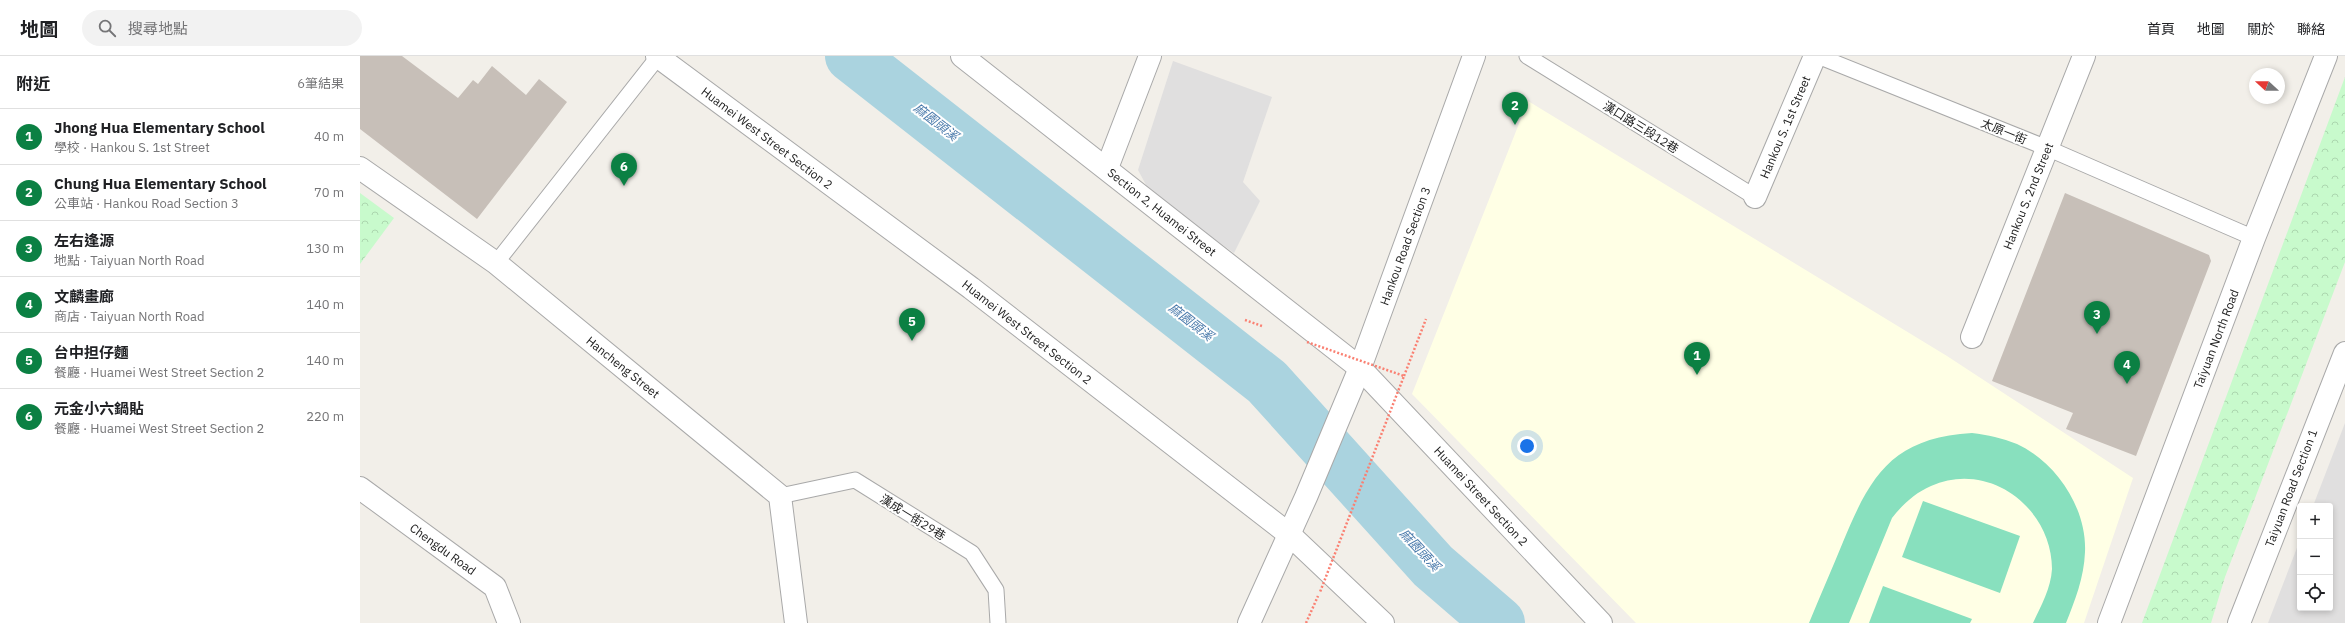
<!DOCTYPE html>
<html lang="zh-TW">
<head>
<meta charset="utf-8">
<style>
	:root { --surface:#fff; --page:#f2f2f2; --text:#202124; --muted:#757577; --line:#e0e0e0; --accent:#0b8043 }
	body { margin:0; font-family:"IBM Plex Sans","Noto Sans TC",sans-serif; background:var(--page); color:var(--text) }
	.controls { position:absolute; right:12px; bottom:12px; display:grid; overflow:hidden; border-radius:4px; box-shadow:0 2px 6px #0003 }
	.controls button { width:36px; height:36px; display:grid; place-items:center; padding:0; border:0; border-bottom:1px solid var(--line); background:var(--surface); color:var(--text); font:20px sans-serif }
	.compass { position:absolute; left:1889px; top:12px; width:36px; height:36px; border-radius:50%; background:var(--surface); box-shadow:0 2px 6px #0003; rotate:291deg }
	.you { position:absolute; left:1167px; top:390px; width:14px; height:14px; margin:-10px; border:3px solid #fff; border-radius:50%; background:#1a73e8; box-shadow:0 0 0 6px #1a73e833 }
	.badge { display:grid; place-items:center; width:26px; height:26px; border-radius:50%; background:var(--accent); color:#fff; font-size:13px; font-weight:700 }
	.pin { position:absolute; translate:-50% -33px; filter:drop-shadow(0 1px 2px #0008) }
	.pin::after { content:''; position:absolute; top:21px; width:14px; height:12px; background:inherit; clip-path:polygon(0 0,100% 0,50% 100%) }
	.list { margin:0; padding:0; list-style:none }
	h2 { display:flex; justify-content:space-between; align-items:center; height:52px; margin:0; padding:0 16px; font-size:17px }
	h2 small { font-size:13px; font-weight:400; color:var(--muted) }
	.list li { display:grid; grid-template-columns:26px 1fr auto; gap:12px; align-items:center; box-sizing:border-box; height:56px; padding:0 16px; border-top:1px solid var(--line) }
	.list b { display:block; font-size:15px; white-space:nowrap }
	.list p { margin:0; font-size:13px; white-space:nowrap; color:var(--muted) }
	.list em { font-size:13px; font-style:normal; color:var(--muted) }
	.icon { flex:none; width:22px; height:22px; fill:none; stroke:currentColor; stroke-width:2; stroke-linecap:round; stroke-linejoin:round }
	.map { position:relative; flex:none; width:1985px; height:567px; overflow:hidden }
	header { display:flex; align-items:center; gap:24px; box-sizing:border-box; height:56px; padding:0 20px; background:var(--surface); border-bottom:1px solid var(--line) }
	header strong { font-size:19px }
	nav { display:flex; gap:22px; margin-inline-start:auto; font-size:14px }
	.search { width:280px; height:36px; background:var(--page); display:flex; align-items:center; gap:10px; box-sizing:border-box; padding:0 14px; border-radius:22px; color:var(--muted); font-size:15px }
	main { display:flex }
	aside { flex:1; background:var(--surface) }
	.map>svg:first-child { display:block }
	.residential { fill:#e0dfdf }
	.education { fill:#ffffe5 }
	.park { fill:url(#park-crowns) }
	.pitch { fill:#88e0be }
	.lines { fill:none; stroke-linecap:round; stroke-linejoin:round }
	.river { stroke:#aad3df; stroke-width:52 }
	.building { fill:#c7bfb8 }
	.service-casing { stroke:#a9a9a9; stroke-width:17 }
	.minor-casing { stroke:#a9a9a9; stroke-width:24 }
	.tertiary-casing { stroke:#a9a9a9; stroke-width:24 }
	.path { stroke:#fa8072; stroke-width:2.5; stroke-dasharray:2 2; stroke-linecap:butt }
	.service { stroke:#fff; stroke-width:15 }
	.minor { stroke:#fff; stroke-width:22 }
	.tertiary { stroke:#fff; stroke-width:22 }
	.path-bridge { stroke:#fa8072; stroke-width:2.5; stroke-dasharray:2 2; stroke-linecap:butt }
	.labels { text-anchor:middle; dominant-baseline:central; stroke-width:4; stroke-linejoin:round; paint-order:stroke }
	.street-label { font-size:12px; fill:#222; stroke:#fff }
	.water-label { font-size:13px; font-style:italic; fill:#4a7aab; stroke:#fff }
</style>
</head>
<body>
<header>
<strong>地圖</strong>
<div class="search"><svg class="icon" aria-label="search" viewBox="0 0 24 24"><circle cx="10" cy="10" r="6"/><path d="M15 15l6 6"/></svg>搜尋地點</div>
<nav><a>首頁</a><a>地圖</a><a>關於</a><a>聯絡</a></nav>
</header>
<main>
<aside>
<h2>附近<small>6筆結果</small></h2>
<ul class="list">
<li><span class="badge">1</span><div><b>Jhong Hua Elementary School</b><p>學校 · Hankou S. 1st Street</p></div><em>40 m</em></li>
<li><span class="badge">2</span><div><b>Chung Hua Elementary School</b><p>公車站 · Hankou Road Section 3</p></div><em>70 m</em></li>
<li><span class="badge">3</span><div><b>左右逢源</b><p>地點 · Taiyuan North Road</p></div><em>130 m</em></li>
<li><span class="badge">4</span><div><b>文麟畫廊</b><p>商店 · Taiyuan North Road</p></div><em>140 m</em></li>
<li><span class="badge">5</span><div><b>台中担仔麵</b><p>餐廳 · Huamei West Street Section 2</p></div><em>140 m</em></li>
<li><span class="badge">6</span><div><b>元金小六鍋貼</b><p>餐廳 · Huamei West Street Section 2</p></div><em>220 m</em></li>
</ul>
</aside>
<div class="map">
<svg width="1985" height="567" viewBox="0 0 1985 567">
	<defs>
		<pattern id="park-crowns" width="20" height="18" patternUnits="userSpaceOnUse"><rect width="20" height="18" fill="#c8facc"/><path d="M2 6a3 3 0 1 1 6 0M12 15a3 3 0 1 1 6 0" fill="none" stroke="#acd6af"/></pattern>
	</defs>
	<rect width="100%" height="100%" fill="#f2efe9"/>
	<!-- residential -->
	<g class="residential">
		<polygon points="813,5 912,41 883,126 900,145 874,197 791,138 778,114"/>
		<polygon points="1985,367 1985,567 1908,567 1940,484 1940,552 1970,552 1970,450 1953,450"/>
	</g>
	<!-- education -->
	<polygon class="education" points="1168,45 1587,300 1773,422 1724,567 1276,567 1052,338"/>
	<!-- park -->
	<g class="park">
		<polygon points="1985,21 1985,206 1865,521 1851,567 1782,567"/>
		<polygon points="0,137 34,162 0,208"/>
	</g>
	<!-- pitch -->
	<g class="pitch">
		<path d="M1612,377C1628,379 1642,382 1657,388C1696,406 1727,452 1725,496C1724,522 1715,544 1706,567H1673C1681,550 1691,532 1692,513C1692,452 1629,404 1571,430C1555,437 1543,448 1532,462L1489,567H1449C1460,540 1472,513 1483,486C1511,418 1533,382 1612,377Z"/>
		<polygon points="1563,445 1660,480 1640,537 1542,501"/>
		<polygon points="1523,530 1612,563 1610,567 1509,567"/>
	</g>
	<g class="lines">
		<!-- river -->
		<polyline class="river" points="491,0 907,326 1073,510 1139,567"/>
	</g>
	<!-- building -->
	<g class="building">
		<polygon points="0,0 42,0 98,42 113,24 118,28 132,10 166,39 179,23 207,46 117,163 0,73"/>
		<polygon points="1705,137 1849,199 1851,205 1776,400 1706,373 1713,357 1632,325"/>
	</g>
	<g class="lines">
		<!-- service casing -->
		<g class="service-casing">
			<g id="service">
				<polyline points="1167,0 1395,141"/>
				<polyline points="1458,0 1687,92 1894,182"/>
				<polyline points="136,207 298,1"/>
				<polyline points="420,440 495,424 612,497 636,534 638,567"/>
			</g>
		</g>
		<!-- minor casing -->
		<g class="minor-casing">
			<g id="minor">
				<polyline points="297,0 611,232 930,479 1023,567"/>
				<polyline points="602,0 1000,312 1241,567"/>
				<polyline points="0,112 136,207 420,440 436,567"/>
				<polyline points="747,112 790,0"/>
				<polyline points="1395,141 1455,0"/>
				<polyline points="1612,281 1724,0"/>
				<polyline points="0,432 135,531 149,567"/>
			</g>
		</g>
		<!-- tertiary casing -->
		<g class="tertiary-casing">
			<g id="tertiary">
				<polyline points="889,567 946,441 1000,312 1114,0"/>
				<polyline points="1749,567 1894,182 1966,0"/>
				<polyline points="1879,567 1985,297"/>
			</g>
		</g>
		<!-- path -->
		<g class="path">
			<polyline points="885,264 902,270"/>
			<polyline points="1044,320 1066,263"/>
			<polyline points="946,567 958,540"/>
		</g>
		<!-- service -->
		<use href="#service" class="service"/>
		<!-- minor -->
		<use href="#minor" class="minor"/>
		<!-- tertiary -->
		<use href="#tertiary" class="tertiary"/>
		<!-- path-bridge -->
		<polyline class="path-bridge" points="947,286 1044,320 960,536"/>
	</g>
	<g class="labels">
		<!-- street labels -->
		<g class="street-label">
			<text transform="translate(1281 71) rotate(32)">漢口路三段12巷</text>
			<text transform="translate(1425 71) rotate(-67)">Hankou S. 1st Street</text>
			<text transform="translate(1644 75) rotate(22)">太原一街</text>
			<text transform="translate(407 82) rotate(37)">Huamei West Street Section 2</text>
			<text transform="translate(1668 140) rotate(-68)">Hankou S. 2nd Street</text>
			<text transform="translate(802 156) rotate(38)">Section 2, Huamei Street</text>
			<text transform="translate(1045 190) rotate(-70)">Hankou Road Section 3</text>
			<text transform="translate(667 276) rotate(38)">Huamei West Street Section 2</text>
			<text transform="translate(1856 283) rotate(-69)">Taiyuan North Road</text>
			<text transform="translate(263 311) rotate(39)">Hancheng Street</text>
			<text transform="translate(1931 432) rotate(-69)">Taiyuan Road Section 1</text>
			<text transform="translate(1121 440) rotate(47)">Huamei Street Section 2</text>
			<text transform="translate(553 461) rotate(32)">漢成一街29巷</text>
			<text transform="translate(83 493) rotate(36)">Chengdu Road</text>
		</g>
		<!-- water labels -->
		<g class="water-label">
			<text transform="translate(576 66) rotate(38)">麻園頭溪</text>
			<text transform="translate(831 266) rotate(38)">麻園頭溪</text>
			<text transform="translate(1060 494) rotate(47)">麻園頭溪</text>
		</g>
	</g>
</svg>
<div class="controls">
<button>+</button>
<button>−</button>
<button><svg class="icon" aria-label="locate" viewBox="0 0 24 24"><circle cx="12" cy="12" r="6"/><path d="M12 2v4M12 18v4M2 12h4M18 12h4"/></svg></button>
</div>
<svg class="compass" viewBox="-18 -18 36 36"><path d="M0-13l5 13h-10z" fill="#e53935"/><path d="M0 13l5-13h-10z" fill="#757577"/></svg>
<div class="you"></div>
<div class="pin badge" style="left:1337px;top:319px">1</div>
<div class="pin badge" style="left:1155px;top:69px">2</div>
<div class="pin badge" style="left:1737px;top:278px">3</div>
<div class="pin badge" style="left:1767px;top:328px">4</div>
<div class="pin badge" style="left:552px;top:285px">5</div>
<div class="pin badge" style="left:264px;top:130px">6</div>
</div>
</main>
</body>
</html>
